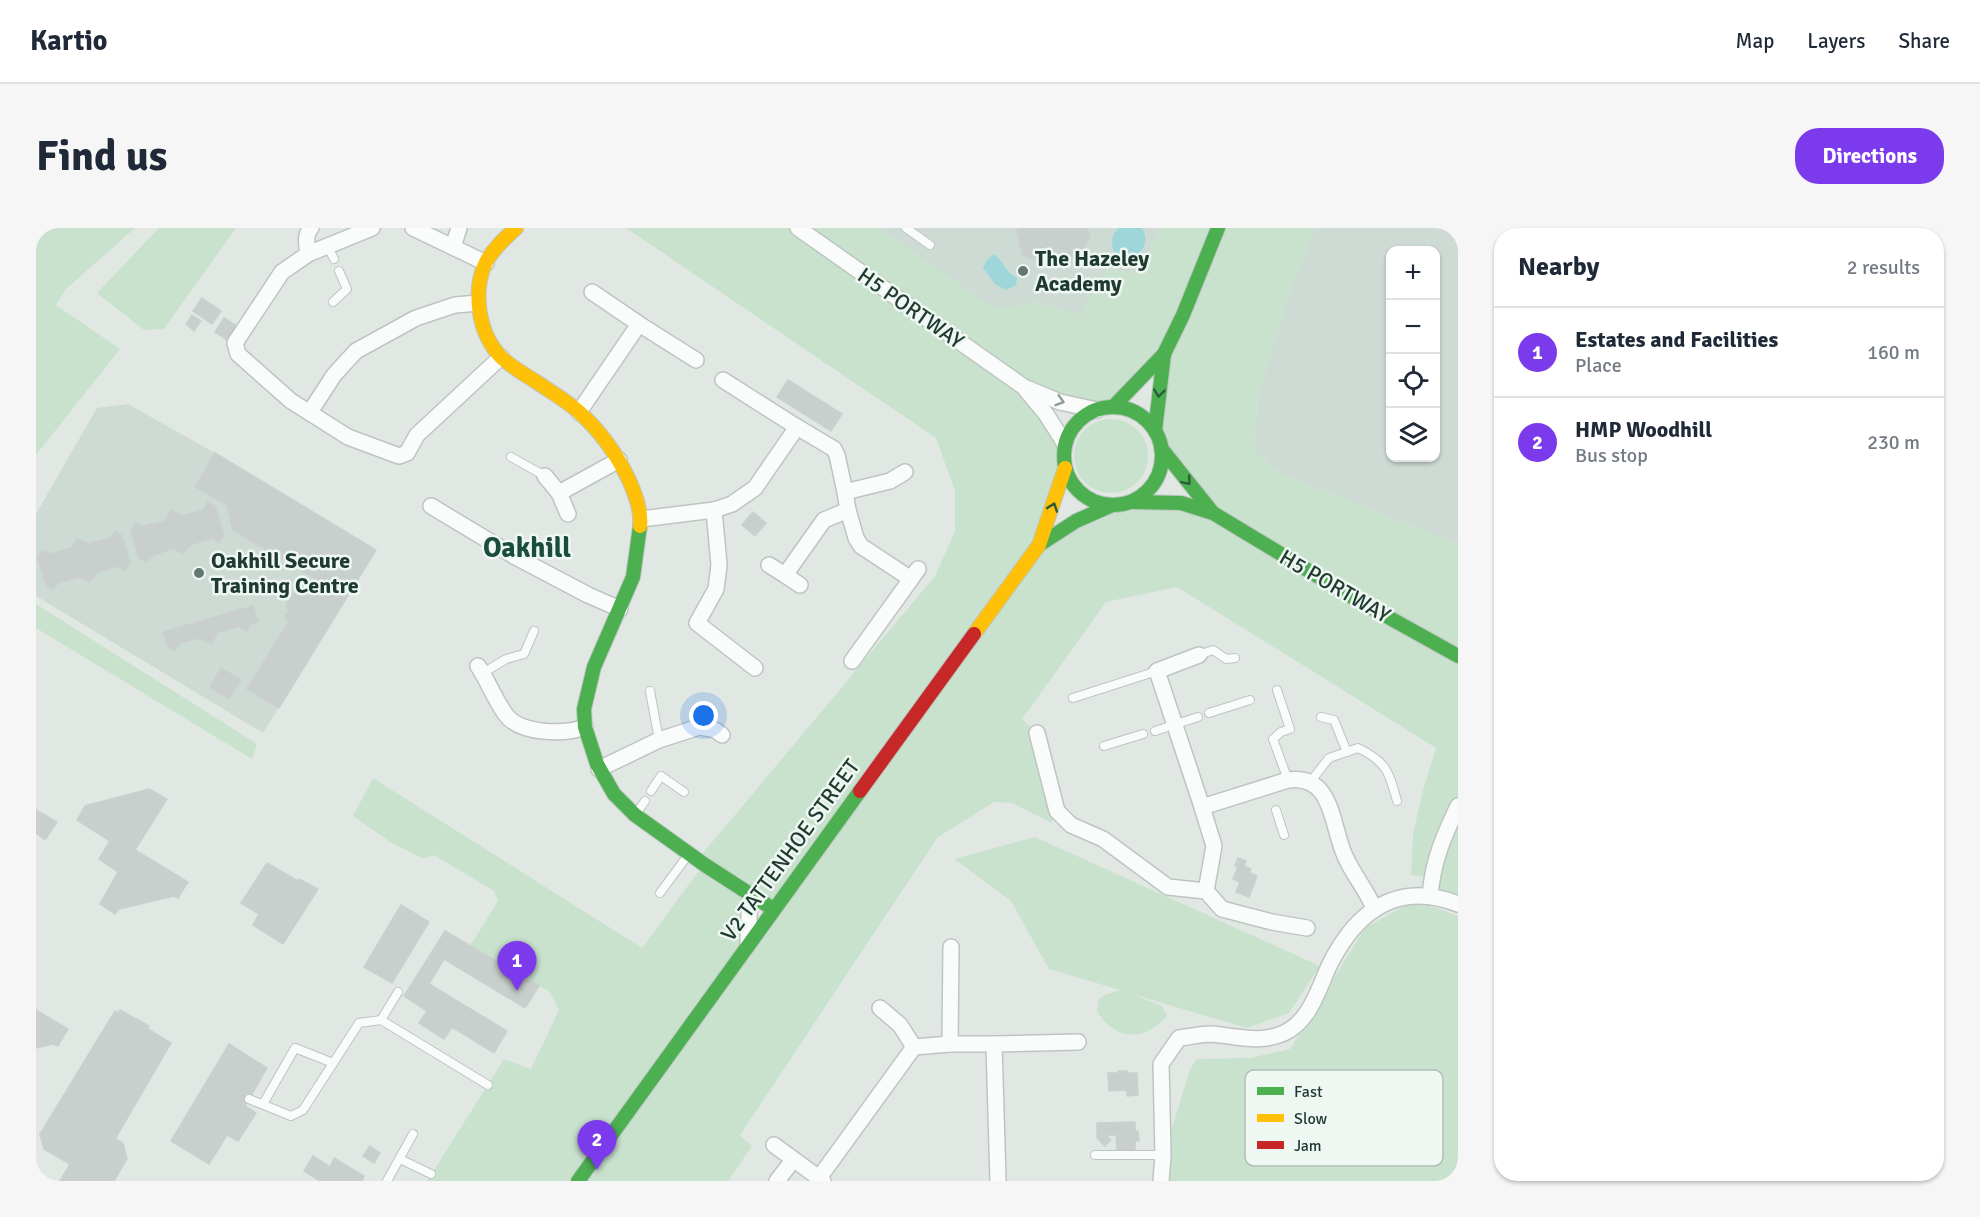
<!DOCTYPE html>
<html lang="en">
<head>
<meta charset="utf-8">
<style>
	:root { --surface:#fff; --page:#f6f6f7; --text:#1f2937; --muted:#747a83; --line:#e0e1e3; --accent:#7c3aed }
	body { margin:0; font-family:Signika,sans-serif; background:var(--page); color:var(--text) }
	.controls { position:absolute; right:18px; top:18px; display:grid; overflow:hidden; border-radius:12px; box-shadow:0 2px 4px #0004 }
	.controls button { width:54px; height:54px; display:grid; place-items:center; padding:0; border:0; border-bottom:2px solid var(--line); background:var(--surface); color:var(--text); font:30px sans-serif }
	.you { position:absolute; left:668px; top:488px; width:21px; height:21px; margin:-15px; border:4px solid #fff; border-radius:50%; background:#1a73e8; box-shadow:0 0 0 9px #1a73e833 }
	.badge { display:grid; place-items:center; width:39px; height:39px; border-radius:50%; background:var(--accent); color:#fff; font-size:20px; font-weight:700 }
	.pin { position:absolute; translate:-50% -50px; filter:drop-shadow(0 2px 3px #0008) }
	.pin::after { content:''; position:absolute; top:32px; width:21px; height:18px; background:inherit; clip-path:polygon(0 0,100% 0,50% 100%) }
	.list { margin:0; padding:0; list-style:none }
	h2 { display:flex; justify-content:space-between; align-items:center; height:78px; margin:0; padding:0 24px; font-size:26px }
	h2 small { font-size:20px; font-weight:400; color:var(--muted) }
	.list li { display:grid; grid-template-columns:39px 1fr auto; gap:18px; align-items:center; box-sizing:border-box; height:90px; padding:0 24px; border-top:2px solid var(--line) }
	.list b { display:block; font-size:22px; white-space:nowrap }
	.list p { margin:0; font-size:20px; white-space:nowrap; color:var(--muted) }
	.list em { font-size:20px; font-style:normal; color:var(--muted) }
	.icon { flex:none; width:33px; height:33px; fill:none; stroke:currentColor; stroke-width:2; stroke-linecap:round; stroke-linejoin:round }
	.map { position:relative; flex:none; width:1422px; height:953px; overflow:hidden; border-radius:24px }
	header { display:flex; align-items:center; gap:36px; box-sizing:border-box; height:84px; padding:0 30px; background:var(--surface); border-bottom:2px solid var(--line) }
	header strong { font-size:28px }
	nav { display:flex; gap:33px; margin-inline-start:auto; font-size:21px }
	.intro { display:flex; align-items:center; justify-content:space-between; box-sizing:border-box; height:144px; padding:0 36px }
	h1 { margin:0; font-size:42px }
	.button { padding:15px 27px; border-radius:24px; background:var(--accent); color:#fff; font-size:21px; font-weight:700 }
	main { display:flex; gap:36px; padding:0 36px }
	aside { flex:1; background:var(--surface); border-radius:24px; box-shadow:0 2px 4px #0004 }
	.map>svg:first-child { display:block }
	.built { fill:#cedad4; fill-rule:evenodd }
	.green { fill:#c9e2ce; fill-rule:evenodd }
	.water { fill:#9ed7d9 }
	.building { fill:#c9cfcc; stroke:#cad1cd; stroke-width:1.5 }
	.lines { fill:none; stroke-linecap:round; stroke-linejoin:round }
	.lane-casing { stroke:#bec5c1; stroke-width:10 }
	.street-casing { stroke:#bec5c1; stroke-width:18 }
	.fast-casing { stroke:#bdc6c1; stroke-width:16 }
	.slow-casing { stroke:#bdc6c1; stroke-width:16 }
	.jam-casing { stroke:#bdc6c1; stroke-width:16 }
	.lane { stroke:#fafcfb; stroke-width:8 }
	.street { stroke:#fafcfb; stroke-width:15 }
	.fast { stroke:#4caf50; stroke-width:14 }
	.slow { stroke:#ffc107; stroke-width:14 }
	.jam { stroke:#c62828; stroke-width:14 }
	.oneway { stroke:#2c5e3a }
	.oneway2 { stroke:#8c9c96 }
	.poi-dot { fill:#637870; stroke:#eff7f2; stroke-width:2 }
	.labels { text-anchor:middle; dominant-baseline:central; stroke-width:5; stroke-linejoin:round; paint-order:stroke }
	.poi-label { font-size:22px; font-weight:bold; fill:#1f3b31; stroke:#eff7f2; text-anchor:start }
	.street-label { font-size:22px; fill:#1f3b31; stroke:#eff7f2 }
	.district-label { font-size:28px; font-weight:bold; fill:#1a4e3c; stroke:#eff7f2 }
	.key { fill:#eff7f2; stroke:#b1bfb8; stroke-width:1.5 }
	.key-label { font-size:16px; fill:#1f3b31 }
</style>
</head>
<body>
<header>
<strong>Kartio</strong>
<nav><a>Map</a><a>Layers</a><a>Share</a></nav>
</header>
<div class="intro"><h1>Find us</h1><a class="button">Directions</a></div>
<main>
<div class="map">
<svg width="1422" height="953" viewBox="0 0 1422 953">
	<rect width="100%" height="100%" fill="#e1e8e4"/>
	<!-- built -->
	<g class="built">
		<polygon points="844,0 1124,0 1103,47 1073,39 1044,87 1002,74 958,82"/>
		<path d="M1279,0H1422V316L1243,245L1219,223L1221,169L1255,61ZM1354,22H1400V230H1354Z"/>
		<polygon points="92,176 179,225 340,322 227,505 0,368 0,286 61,180"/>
	</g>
	<!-- green -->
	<g class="green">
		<polygon points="0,0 99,0 30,61 20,77 84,121 0,227"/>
		<polygon points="123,0 200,0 128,101 108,102 61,65"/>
		<path d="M590,0H844L958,81L1002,74L1044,87L1073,39L1103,47L1124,0H1279L1255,61L1221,169L1219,223L1243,245L1422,316V676L1394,668L1395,650L1375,647L1377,606L1387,562L1400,520L1141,359L1070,374L986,491L1001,505L1021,583L1015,595L976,575L958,574L902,609L704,907L716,918L692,953H391L468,831L495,841L523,782L514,764L434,718L462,673L458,663L398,627L388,631L354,614L317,588L337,550L606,720L659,648L675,631L667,625L899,348L919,303V263L900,210ZM1122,125L1119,203L1176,284L1097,274L1087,277L1074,278L1003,316L1029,240V216L989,160L1061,182L1077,179ZM715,665L737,681L712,714Z"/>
		<circle cx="1075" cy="228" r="37"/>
		<polygon points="0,376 221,516 216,531 0,400"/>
		<path d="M999,609L1284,738L1253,785L1211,800L1096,766L1126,778L1131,788C1108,814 1079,813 1061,783L1063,771L1069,767L1084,762L1013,741L975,673L918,631Z"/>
		<polygon points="1379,672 1422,688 1422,953 1120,953 1154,841 1161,831 1214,830 1254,821 1329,700"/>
	</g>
	<!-- water -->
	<g class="water">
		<path d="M1083,0H1106C1115,15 1104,28 1091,35L1079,28C1076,18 1073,8 1083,0Z"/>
		<path d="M958,26C969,35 968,43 981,50L980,57L970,62L959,56L947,40L950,33Z"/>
	</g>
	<!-- building -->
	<g class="building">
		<polygon points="985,0 1051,0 1054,10 1044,26 1037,29 1015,25 999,31 987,28 981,2"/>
		<polygon points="166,70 185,83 176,96 157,83"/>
		<polygon points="156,87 165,93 158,103 150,96"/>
		<polygon points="188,90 203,99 194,114 179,104"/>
		<polygon points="752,152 806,186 795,203 741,169"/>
		<polygon points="179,225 340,322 243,480 211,461 253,393 249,389 253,383 250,378 260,361 265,361 269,356 273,357 278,350 197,302 190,276 159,259"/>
		<polygon points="171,274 179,278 188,307 183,315 176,310 154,317 147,326 137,320 116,328 111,334 103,330 95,304 99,295 107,298 129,293 135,282 145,288 168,282"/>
		<polygon points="717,284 730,295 719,308 706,297"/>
		<polygon points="79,303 86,307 94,335 89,342 81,338 60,345 54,354 43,349 22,355 17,361 10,358 2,330 6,322 14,326 36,320 41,310 52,316 74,310"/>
		<polygon points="217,378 222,393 215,396 210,403 203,398 182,404 175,416 164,410 144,415 138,422 132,419 127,404"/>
		<polygon points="185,440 205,452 193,471 174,459"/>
		<polygon points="113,561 131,571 99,622 152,654 142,670 138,668 83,681 79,686 64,676 82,644 63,631 74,613 41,592 49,578"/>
		<polygon points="0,582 21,594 9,612 0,605"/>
		<polygon points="1202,630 1210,633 1208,638 1215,641 1214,645 1221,648 1213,669 1200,664 1204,654 1197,651 1202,639 1199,638"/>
		<polygon points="231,635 262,653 263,651 282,661 247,716 217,697 223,686 205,675"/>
		<polygon points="365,677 393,694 356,755 328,739"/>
		<polygon points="409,703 503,758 489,780 408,731 393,756 471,803 458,825 416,799 408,811 383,795 391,783 368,768"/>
		<polygon points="0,782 32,801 22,818 17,816 0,820"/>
		<polygon points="84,782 113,798 112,801 135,815 79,911 87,915 91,931 78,953 24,953 34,936 8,921 4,906 79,783 82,785"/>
		<polygon points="193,816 231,840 209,878 220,885 202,913 191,907 173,936 135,913"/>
		<polygon points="1082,843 1091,843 1091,845 1101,845 1102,867 1091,868 1091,862 1073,863 1072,845 1082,845"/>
		<polygon points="1099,894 1099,903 1102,903 1103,913 1099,913 1099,922 1081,923 1080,907 1070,907 1075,912 1069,918 1061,910 1061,895"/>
		<polygon points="334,918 344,925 338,935 327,928"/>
		<polygon points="277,928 294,939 298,930 328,948 326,953 284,953 268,943"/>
	</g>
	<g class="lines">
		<!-- lane casing -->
		<g class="lane-casing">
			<g id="lane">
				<polyline points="870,0 894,17"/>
				<polyline points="292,19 298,31"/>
				<polyline points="297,74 311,61 303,43"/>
				<polyline points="475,229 509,248"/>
				<polyline points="1163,427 1177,422 1190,431 1199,430"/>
				<polyline points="447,445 470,431 488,426 498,403"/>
				<polyline points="1241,462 1254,501 1245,504 1237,511 1252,552"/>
				<polyline points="614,463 623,512"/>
				<polyline points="1037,470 1121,443"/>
				<polyline points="1173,485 1214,472"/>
				<polyline points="1285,489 1298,492 1311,524"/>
				<polyline points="1119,503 1162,489"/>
				<polyline points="1068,518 1107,506"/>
				<path d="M1275,553L1293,530L1322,520C1351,534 1353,544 1361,573"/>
				<polyline points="615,563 625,548 648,564"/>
				<polyline points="1240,582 1248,607"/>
				<polyline points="600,586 609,573"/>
				<polyline points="624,665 652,627"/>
				<polyline points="345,792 362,764"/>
				<polyline points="213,871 255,888 267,882 323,795 345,792 452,857"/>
				<polyline points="227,876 259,820 297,835"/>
				<polyline points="1059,927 1127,927"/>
				<polyline points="364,931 395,946"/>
				<polyline points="351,953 377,906"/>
			</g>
		</g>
		<!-- street casing -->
		<g class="street-casing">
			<g id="street">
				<polyline points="336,0 272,26 246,44 199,115 202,126 255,173 312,209 363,228 371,225 381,207 465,129"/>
				<polyline points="377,0 450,35"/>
				<polyline points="762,0 988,159 1024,174 1061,182"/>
				<polyline points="417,19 423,0"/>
				<path d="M272,26C271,18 268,7 275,0"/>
				<polyline points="603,96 660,132"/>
				<polyline points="990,162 1010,186 1029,216"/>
				<polyline points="274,184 298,147 320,123 380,90 419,77 442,75"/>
				<polyline points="543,184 603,96 556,64"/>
				<polyline points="761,199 798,221 801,227 809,264 854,253 869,244"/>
				<polyline points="509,248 523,265"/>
				<polyline points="395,278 478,328 552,367 584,381"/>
				<polyline points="678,282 683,337 680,361 661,395 719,440"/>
				<polyline points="812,282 820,310 825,318 875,351 882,341"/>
				<polyline points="532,286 523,265 583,232"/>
				<polyline points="605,291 678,282 696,276 719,260 761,199 687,152"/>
				<polyline points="733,337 749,347"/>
				<polyline points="764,357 749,347 788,292 812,282 809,264"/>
				<path d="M1163,427L1121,443L1166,579L1252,552C1298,546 1295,598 1309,628C1317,647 1331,662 1338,681"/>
				<polyline points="816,433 875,351"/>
				<path d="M442,438C452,453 459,472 470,487C484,506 528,507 549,499"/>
				<polyline points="1001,505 1021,583 1035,597 1067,611 1132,659 1170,663 1186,681 1236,694 1271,700"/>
				<polyline points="563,541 623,512 663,499 679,502 686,507"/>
				<polyline points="1166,579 1178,618 1170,663"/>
				<path d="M1394,668C1397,632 1407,610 1422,578"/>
				<polyline points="712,715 714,665"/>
				<polyline points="915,719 914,816 958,816"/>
				<polyline points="844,780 864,797 878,819 914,816"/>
				<polyline points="738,917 783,950"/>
				<polyline points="741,953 757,932"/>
				<polyline points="787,953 783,950 878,819"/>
				<polyline points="962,953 958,816 1042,814"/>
				<path d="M1125,953L1127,927L1125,836L1143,810C1153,809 1165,806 1175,806C1200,808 1224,816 1248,805C1274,793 1282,762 1293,738C1320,683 1361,652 1422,676"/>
			</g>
		</g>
		<!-- fast casing -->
		<g class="fast-casing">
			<g id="fast">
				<polyline points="1077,179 1128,126 1147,87 1182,0"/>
				<circle cx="1077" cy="228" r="49"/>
				<polyline points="1119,203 1128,126"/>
				<polyline points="1125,220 1177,285"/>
				<polyline points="1097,274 1145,275 1177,285 1316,369 1422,428"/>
				<polyline points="604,298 597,349 558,439 548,481 549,499 561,536 578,566 599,587 669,637 737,681"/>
				<polyline points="1003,317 1040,293 1074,278"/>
				<polyline points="542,953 824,563"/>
			</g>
		</g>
		<!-- slow casing -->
		<g class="slow-casing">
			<g id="slow">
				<path d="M480,0C469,10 457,21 450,34C436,63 442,105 465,129C475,139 490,147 502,155C515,164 531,173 543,184C563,202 580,225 592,250C598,263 606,283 604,298"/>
				<polyline points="938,406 1003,317 1029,240"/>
			</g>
		</g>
		<!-- jam casing -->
		<g class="jam-casing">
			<polyline id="jam" points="824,563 938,406"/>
		</g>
		<!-- lane -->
		<use href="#lane" class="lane"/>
		<!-- street -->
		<use href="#street" class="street"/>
		<!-- fast -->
		<use href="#fast" class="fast"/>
		<!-- slow -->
		<use href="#slow" class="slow"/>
		<!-- jam -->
		<use href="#jam" class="jam"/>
	</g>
	<!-- one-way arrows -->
	<defs><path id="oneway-chevron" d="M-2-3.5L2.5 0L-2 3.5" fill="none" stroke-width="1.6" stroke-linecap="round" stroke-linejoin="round" transform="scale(1.5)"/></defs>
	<g class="oneway">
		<use href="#oneway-chevron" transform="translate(1123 165) rotate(96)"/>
		<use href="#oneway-chevron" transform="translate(1151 253) rotate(50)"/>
		<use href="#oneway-chevron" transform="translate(1017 279) rotate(-71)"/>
	</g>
	<use class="oneway2" href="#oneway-chevron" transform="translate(1024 173) rotate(17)"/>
	<!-- markers -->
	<g class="poi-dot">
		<circle cx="987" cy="43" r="6"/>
		<circle cx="163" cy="345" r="6"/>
	</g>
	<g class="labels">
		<!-- poi labels -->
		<g class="poi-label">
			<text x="999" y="30">The Hazeley<tspan x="999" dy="25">Academy</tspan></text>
			<text x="175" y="332">Oakhill Secure<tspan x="175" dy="25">Training Centre</tspan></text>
		</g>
		<!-- street labels -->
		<g class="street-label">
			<text transform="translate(875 80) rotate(35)">H5 PORTWAY</text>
			<text transform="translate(1299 358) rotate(30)">H5 PORTWAY</text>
			<text transform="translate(754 622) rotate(-54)">V2 TATTENHOE STREET</text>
		</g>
		<!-- district labels -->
		<g class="district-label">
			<text x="491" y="320">Oakhill</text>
		</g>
	</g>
	<!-- legend -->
	<rect x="1209" y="842" width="198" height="96" rx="9" class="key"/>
	<rect x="1221" y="859" width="27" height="8" fill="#4caf50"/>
	<rect x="1221" y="886" width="27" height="8" fill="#ffc107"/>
	<rect x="1221" y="913" width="27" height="8" fill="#c62828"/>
	<g class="key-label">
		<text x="1258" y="869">Fast</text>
		<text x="1258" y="896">Slow</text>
		<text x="1258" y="923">Jam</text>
	</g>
</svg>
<div class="controls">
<button>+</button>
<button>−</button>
<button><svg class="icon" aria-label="locate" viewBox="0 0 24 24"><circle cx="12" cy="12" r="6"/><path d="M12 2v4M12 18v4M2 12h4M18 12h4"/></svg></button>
<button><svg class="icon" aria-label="layers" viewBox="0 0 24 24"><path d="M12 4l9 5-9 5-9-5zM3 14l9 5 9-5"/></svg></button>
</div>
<div class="you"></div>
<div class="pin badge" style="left:481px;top:763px">1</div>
<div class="pin badge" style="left:561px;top:942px">2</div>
</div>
<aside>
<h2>Nearby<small>2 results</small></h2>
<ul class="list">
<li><span class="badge">1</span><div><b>Estates and Facilities</b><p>Place</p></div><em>160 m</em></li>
<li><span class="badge">2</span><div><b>HMP Woodhill</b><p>Bus stop</p></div><em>230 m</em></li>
</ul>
</aside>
</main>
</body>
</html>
